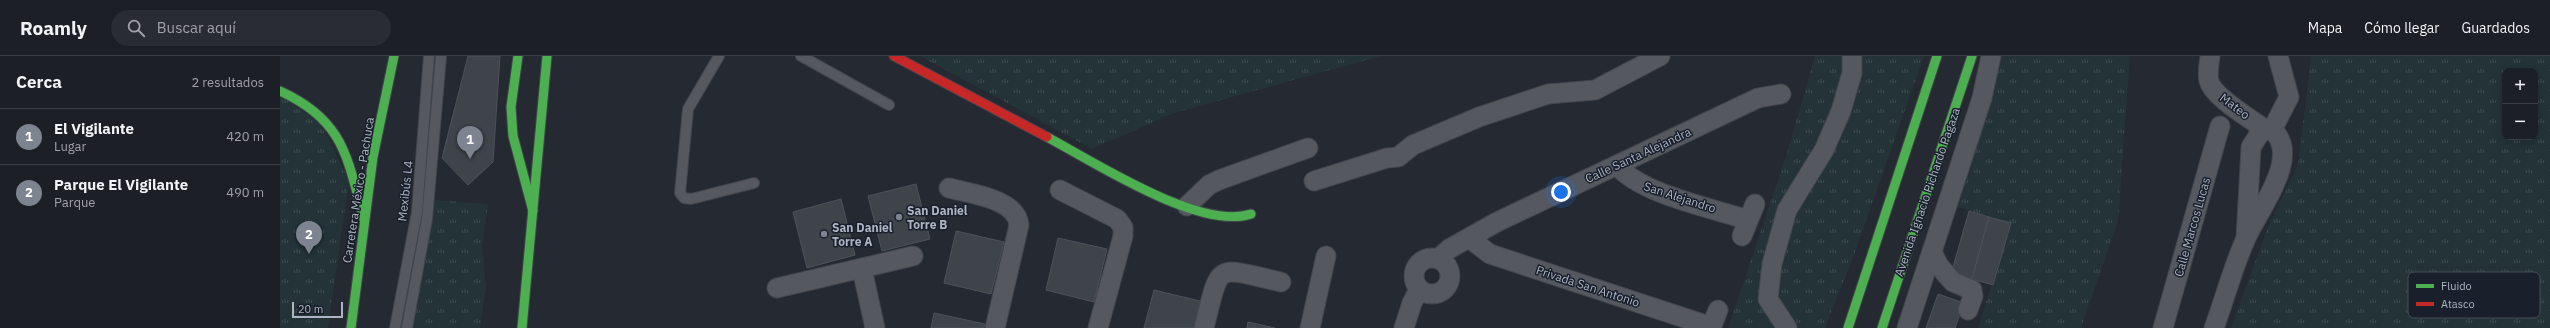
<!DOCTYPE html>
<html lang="es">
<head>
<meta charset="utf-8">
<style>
	:root { --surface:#1c1f25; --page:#292c32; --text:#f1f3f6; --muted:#a0a2a7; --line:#3a3d42; --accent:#7e8390 }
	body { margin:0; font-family:"IBM Plex Sans",sans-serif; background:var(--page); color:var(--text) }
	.controls { position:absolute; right:12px; top:12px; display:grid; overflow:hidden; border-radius:8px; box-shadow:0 2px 10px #0003 }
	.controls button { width:36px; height:36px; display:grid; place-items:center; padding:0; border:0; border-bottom:1px solid var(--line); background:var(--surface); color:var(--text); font:20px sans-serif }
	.scale { position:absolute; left:12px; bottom:10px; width:51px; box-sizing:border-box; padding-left:4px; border:2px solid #aeb4c3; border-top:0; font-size:11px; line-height:14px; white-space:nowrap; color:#aeb4c3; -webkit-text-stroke:3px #191f2b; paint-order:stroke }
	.you { position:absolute; left:1281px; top:136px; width:14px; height:14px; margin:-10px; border:3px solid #fff; border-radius:50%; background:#1a73e8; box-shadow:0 0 0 6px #1a73e833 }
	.badge { display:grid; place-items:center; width:26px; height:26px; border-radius:50%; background:var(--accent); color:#fff; font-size:13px; font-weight:700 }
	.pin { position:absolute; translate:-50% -33px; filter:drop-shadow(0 1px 2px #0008) }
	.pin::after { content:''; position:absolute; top:21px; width:14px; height:12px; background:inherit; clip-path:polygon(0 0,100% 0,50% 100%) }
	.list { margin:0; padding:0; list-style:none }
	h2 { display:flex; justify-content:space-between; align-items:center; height:52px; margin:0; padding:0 16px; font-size:17px }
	h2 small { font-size:13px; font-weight:400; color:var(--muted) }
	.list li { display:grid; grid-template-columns:26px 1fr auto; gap:12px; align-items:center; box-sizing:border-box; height:56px; padding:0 16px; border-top:1px solid var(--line) }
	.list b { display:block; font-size:15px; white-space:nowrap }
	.list p { margin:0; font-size:13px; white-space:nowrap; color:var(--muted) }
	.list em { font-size:13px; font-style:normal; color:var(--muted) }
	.icon { flex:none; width:22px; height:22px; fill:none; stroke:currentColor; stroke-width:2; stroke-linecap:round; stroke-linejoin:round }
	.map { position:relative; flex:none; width:2270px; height:272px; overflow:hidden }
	header { display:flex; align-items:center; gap:24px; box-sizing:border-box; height:56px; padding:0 20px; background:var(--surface); border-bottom:1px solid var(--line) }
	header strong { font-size:19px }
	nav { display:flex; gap:22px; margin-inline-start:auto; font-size:14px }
	.search { width:280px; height:36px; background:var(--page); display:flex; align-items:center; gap:10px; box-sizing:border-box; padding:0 14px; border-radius:22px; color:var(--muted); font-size:15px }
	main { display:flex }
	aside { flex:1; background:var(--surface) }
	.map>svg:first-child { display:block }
	.grass { fill:url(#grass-tufts); fill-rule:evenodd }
	.building { fill:#3f434a; stroke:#4d5159 }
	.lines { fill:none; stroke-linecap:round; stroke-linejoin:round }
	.lane-casing { stroke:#42454c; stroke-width:12 }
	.street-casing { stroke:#42454c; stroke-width:21 }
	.fast-casing { stroke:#42454c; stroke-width:11 }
	.jam-casing { stroke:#42454c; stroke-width:11 }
	.lane { stroke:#55585f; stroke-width:10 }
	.street { stroke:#55585f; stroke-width:19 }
	.fast { stroke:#4caf50; stroke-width:9 }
	.jam { stroke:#c62828; stroke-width:9 }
	.poi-dot { fill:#7e8390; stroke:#191f2b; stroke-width:1.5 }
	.labels { text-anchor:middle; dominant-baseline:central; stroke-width:3; stroke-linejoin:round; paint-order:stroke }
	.street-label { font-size:12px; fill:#aeb4c3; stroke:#191f2b }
	.poi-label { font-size:12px; font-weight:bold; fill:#aeb4c3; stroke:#191f2b; text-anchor:start }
	.key { fill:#191f2b; stroke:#464c59; stroke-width:1 }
	.key-label { font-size:11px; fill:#aeb4c3 }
</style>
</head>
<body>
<header>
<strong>Roamly</strong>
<div class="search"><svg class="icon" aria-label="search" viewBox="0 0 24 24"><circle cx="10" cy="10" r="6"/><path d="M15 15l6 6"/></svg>Buscar aquí</div>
<nav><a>Mapa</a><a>Cómo llegar</a><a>Guardados</a></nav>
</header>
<main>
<aside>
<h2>Cerca<small>2 resultados</small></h2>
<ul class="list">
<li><span class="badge">1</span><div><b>El Vigilante</b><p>Lugar</p></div><em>420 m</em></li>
<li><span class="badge">2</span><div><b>Parque El Vigilante</b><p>Parque</p></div><em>490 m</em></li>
</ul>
</aside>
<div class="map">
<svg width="2270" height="272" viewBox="0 0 2270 272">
	<defs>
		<pattern id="grass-tufts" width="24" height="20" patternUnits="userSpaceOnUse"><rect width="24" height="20" fill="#233337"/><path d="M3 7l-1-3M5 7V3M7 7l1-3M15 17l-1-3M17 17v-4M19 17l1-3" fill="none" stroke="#404e52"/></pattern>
	</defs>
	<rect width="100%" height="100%" fill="#252931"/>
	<!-- grass -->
	<g class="grass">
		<polygon points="640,0 1101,0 894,57 812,93"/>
		<polygon points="1535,0 1644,0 1572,205 1545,272 1448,272 1507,97"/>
		<polygon points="1719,0 1850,0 1838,165 1801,272 1698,272 1731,167 1678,151"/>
		<path d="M2031,0H2270V272H1951L1989,168L2018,109ZM2225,15H2255V81H2225Z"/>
		<polygon points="0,40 36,58 69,124 48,272 0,272"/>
		<polygon points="152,144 208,148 202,190 206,232 200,272 115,272"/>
	</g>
	<!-- building -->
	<g class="building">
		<polygon points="188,0 220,0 213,106 188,129 162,102"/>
		<polygon points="636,128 650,183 602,195 588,140"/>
		<polygon points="561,143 575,199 527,212 513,156"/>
		<polygon points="1689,155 1709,161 1692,223 1671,218"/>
		<polygon points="1709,161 1731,167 1713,229 1692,223"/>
		<polygon points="676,175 724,186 711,238 664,227"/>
		<polygon points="778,182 827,193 814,246 766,234"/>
		<polygon points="874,234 920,245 914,272 864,272"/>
		<polygon points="1658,238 1684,247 1675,272 1646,272"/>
		<polygon points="654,257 705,268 704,272 651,272"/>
		<polygon points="968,266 995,272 967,272"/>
	</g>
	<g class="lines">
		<!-- lane casing -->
		<g class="lane-casing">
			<g id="lane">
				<polyline points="439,0 408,53 400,137 404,142 411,143 474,127"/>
				<polyline points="521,0 609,49"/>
				<polyline points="115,272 137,156 149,0"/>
				<polyline points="127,272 147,163 161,0"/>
			</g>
		</g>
		<!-- street casing -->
		<g class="street-casing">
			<g id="street">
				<path d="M1930,0C1929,8 1927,17 1929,25C1933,41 1970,62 1984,73"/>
				<polyline points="1992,74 2009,41 1998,0"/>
				<path d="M1337,109C1360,138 1432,152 1468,164"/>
				<polyline points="1034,125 1107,102 1118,101 1133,89 1199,61 1268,38 1315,34 1380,0"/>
				<path d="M669,132C691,138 737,143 739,169L715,272"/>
				<polyline points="780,134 837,163 843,171 843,180 818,272"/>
				<polyline points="907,150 929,129 939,124 1028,92"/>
				<polyline points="1462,180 1475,148"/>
				<polyline points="1189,182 1210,198 1432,271"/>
				<polyline points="1652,196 1659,210 1673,226 1692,234 1693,240 1688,254"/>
				<circle cx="1152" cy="220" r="18"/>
				<polyline points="1158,203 1169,193 1217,166 1478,42 1501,38"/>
				<polyline points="582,213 595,272"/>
				<polyline points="497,232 633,200"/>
				<path d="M924,272C941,204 934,211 1001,226"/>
				<polyline points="1030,272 1046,200"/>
				<polyline points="1124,272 1132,247 1139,233"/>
				<polyline points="1431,272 1438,254"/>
				<polyline points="1507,272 1488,243 1492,208 1507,154 1544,94 1561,55 1572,17 1572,0"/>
				<polyline points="1627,272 1702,42 1711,0"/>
				<polyline points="1883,272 1940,70"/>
				<path d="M1934,272C1945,242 1953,211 1966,182C1977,156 2025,98 1990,72L1980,77L1971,91L1966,182"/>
			</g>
		</g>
		<!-- fast casing -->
		<g class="fast-casing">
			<g id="fast">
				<polyline points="238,0 231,51 233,80 253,155"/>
				<path d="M0,35C64,64 67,101 84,163"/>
				<path d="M767,81C814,106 920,175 971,158"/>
				<polyline points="71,272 93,101 114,0"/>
				<polyline points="242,272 267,0"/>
				<polyline points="1568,272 1657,0"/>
				<polyline points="1602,272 1692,0"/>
			</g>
		</g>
		<!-- jam casing -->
		<g class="jam-casing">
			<polyline id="jam" points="614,0 767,81"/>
		</g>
		<!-- lane -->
		<use href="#lane" class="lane"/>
		<!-- street -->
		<use href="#street" class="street"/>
		<!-- fast -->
		<use href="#fast" class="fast"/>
		<!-- jam -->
		<use href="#jam" class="jam"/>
	</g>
	<!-- markers -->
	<g class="poi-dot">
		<circle cx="619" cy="161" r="4"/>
		<circle cx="544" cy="178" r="4"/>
	</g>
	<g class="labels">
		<!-- street labels -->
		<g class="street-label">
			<text transform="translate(1955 50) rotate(37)">Mateo</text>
			<text transform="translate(1358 99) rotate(-25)">Calle Santa Alejandra</text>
			<text transform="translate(78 134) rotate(-81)">Carretera México - Pachuca</text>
			<text transform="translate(125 135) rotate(-84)">Mexibús L4</text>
			<text transform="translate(1647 136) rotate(-71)">Avenida Ignacio Pichardo Pagaza</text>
			<text transform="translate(1400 141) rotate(18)">San Alejandro</text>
			<text transform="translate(1912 171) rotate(-74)">Calle Marcos Lucas</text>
			<text transform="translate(1308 230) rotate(18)">Privada San Antonio</text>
		</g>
		<!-- poi labels -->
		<g class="poi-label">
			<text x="627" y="154">San Daniel<tspan x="627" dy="14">Torre B</tspan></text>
			<text x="552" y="171">San Daniel<tspan x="552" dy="14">Torre A</tspan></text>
		</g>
	</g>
	<!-- legend -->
	<rect x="2128" y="216" width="132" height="46" rx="6" class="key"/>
	<rect x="2136" y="228" width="18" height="4" fill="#4caf50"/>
	<rect x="2136" y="246" width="18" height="4" fill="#c62828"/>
	<g class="key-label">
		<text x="2161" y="234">Fluido</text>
		<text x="2161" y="252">Atasco</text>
	</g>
</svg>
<div class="controls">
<button>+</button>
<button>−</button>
</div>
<div class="scale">20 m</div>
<div class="you"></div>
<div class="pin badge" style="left:190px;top:103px">1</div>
<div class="pin badge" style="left:29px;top:198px">2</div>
</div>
</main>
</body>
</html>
